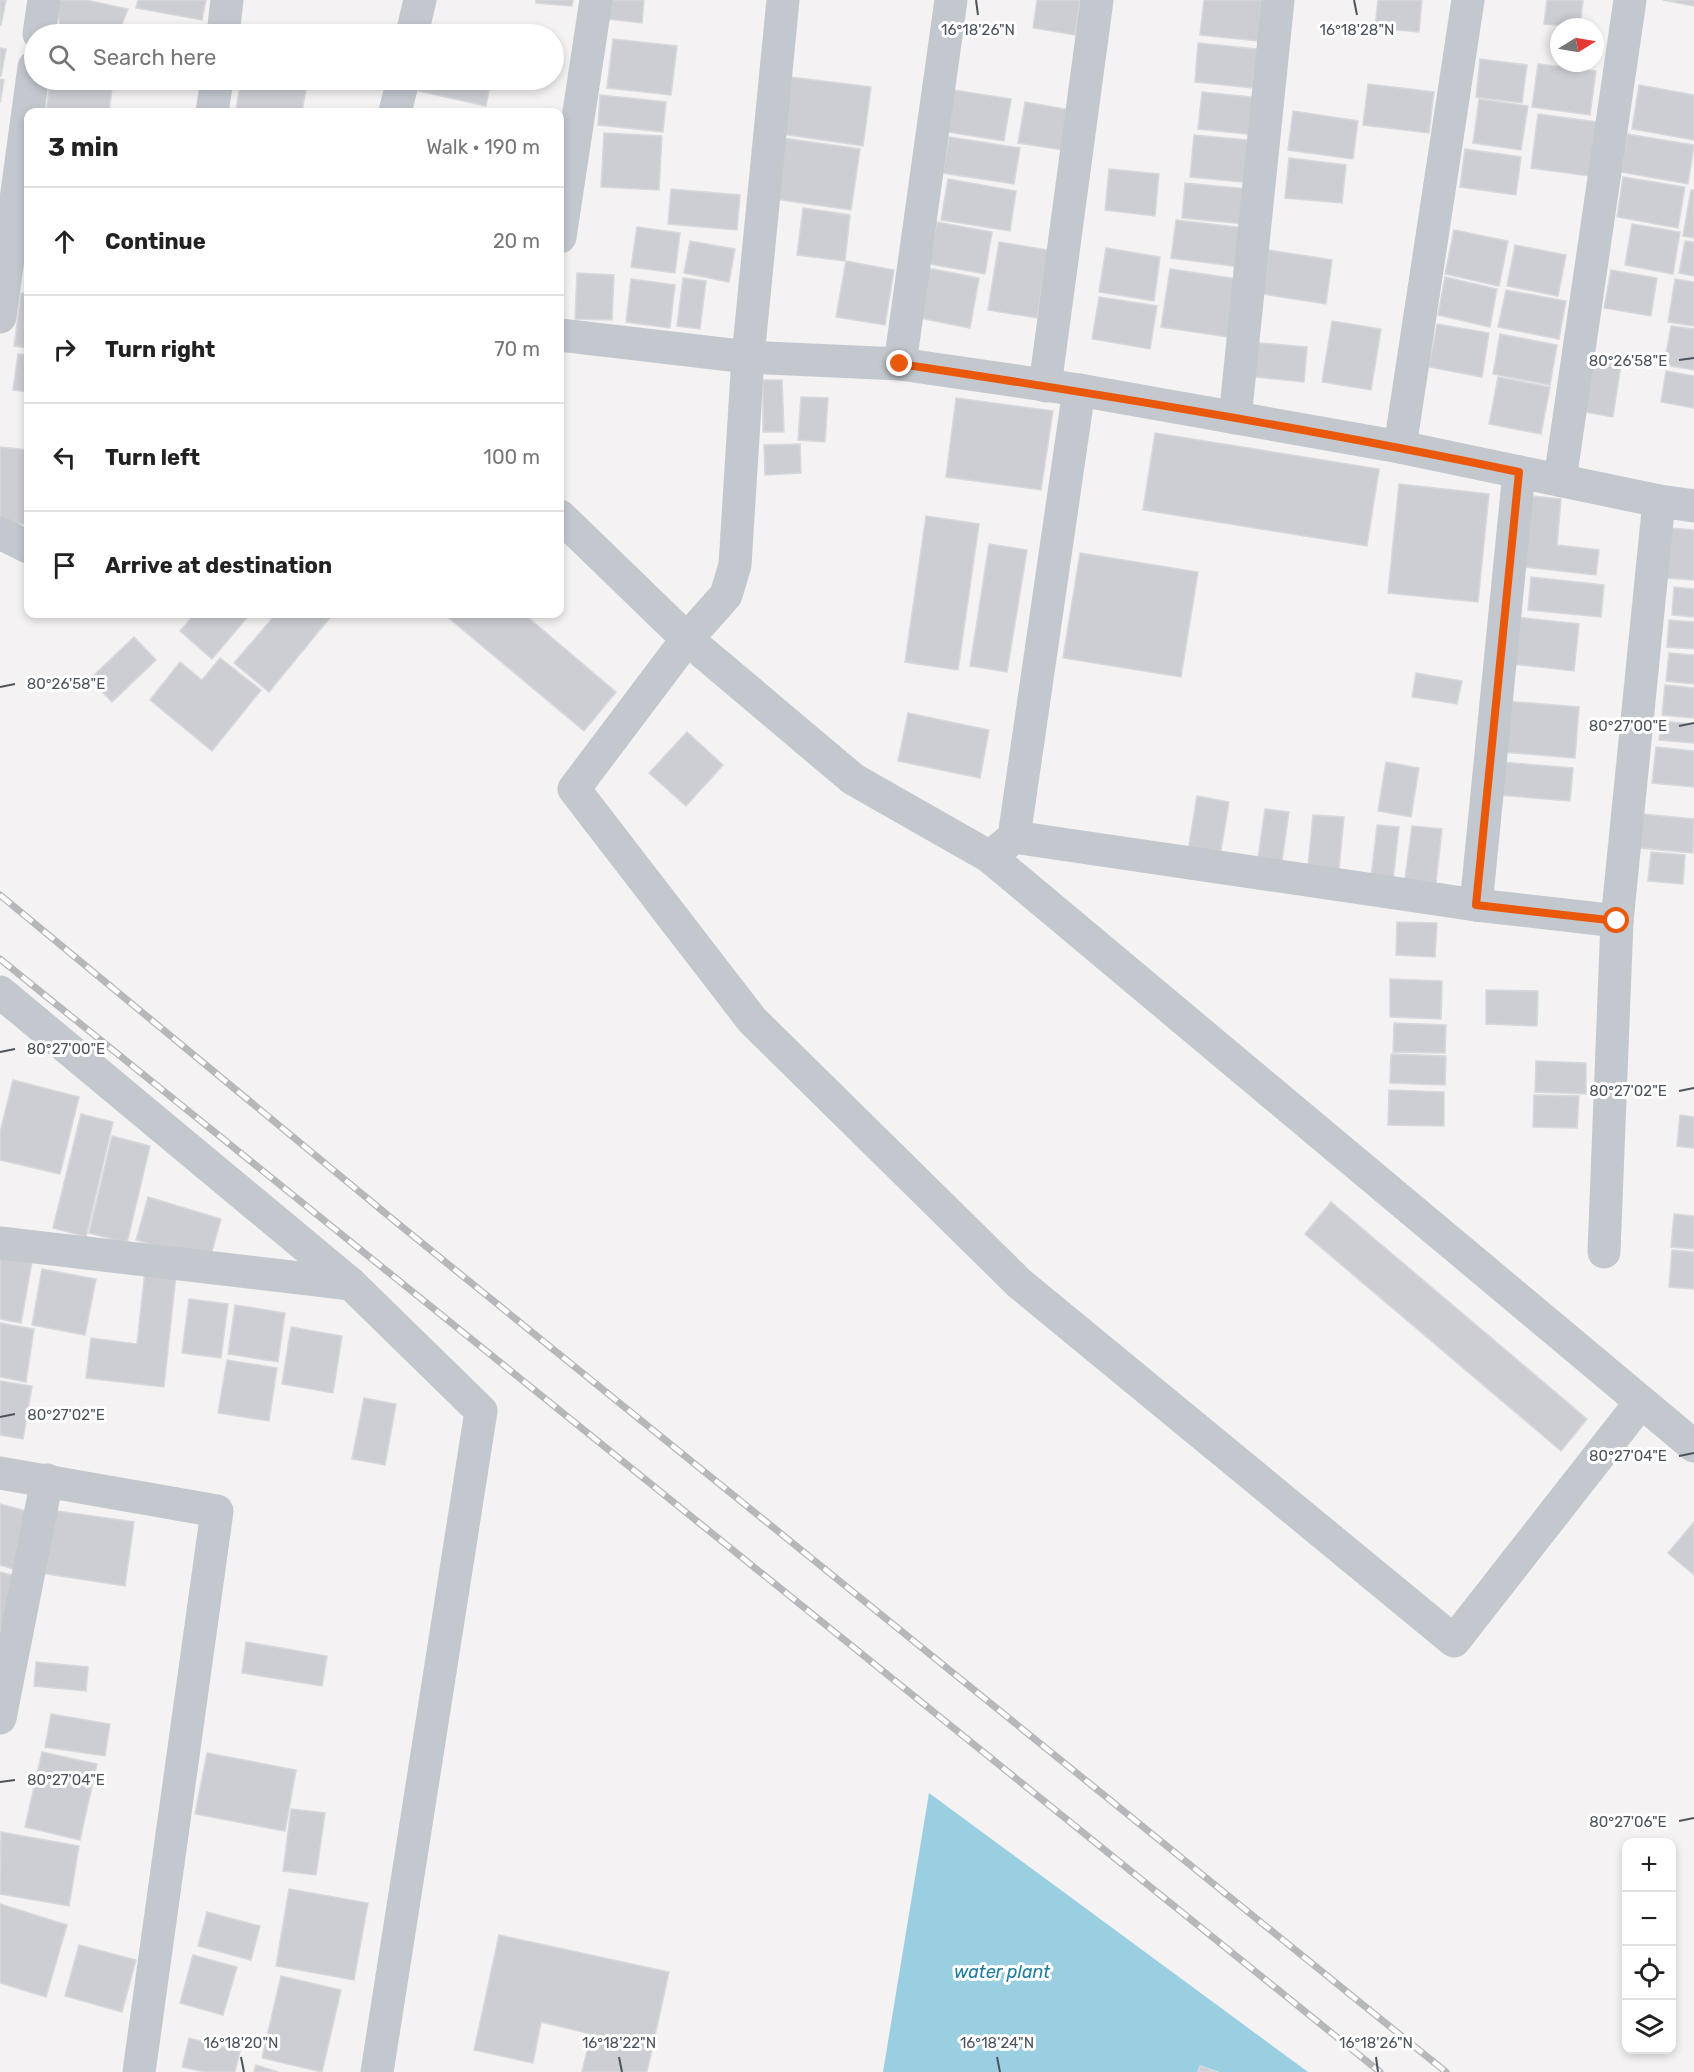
<!DOCTYPE html>
<html lang="en">
<head>
<meta charset="utf-8">
<style>
	:root { --surface:#fff; --page:#f6f6f6; --text:#222; --muted:#767676; --line:#e0e0e0 }
	body { margin:0; font-family:Rubik,sans-serif; background:var(--page); color:var(--text) }
	.controls { position:absolute; right:18px; bottom:18px; display:grid; overflow:hidden; border-radius:12px; box-shadow:0 3px 9px #0003 }
	.controls button { width:54px; height:54px; display:grid; place-items:center; padding:0; border:0; border-bottom:2px solid var(--line); background:var(--surface); color:var(--text); font:30px sans-serif }
	.compass { position:absolute; left:1550px; top:18px; width:54px; height:54px; border-radius:50%; background:var(--surface); box-shadow:0 3px 9px #0003; rotate:79deg }
	.stop { position:absolute; width:18px; height:18px; margin:-14px; border:4px solid #ea580c; border-radius:50%; background:#fff }
	.stop.end { background:#ea580c; border-color:#fff; box-shadow:0 2px 6px #0008 }
	.list { margin:0; padding:0; list-style:none }
	h2 { display:flex; justify-content:space-between; align-items:center; height:78px; margin:0; padding:0 24px; font-size:26px }
	h2 small { font-size:20px; font-weight:400; color:var(--muted) }
	.list li { display:grid; grid-template-columns:39px 1fr auto; gap:18px; align-items:center; box-sizing:border-box; height:108px; padding:0 24px; border-top:2px solid var(--line) }
	.list b { display:block; font-size:22px; white-space:nowrap }
	.list em { font-size:20px; font-style:normal; color:var(--muted) }
	.icon { flex:none; width:33px; height:33px; fill:none; stroke:currentColor; stroke-width:2; stroke-linecap:round; stroke-linejoin:round }
	.map { position:relative; flex:none; width:1694px; height:2072px; overflow:hidden }
	.search { position:absolute; background:var(--surface); box-shadow:0 3px 9px #0003; left:24px; top:24px; width:540px; height:66px; display:flex; align-items:center; gap:15px; box-sizing:border-box; padding:0 21px; border-radius:33px; color:var(--muted); font-size:22px }
	.panel { position:absolute; background:var(--surface); box-shadow:0 3px 9px #0003; left:24px; top:108px; width:540px; height:510px; border-radius:12px }
	.map>svg:first-child { display:block }
	.water { fill:#9acfe2 }
	.building { fill:#cdced3; stroke:#d7d8dc; stroke-width:1.5 }
	.lines { fill:none; stroke-linecap:round; stroke-linejoin:round }
	.minor { stroke:#c2c8ce; stroke-width:33 }
	.rail-casing { stroke:#b5b7bb; stroke-width:7 }
	.rail { stroke:#fff; stroke-width:4.5; stroke-dasharray:14; stroke-linecap:butt }
	.route { stroke:#ea580c; stroke-width:8 }
	.ticks { fill:none; stroke:#4c545d; stroke-width:2 }
	.labels { text-anchor:middle; dominant-baseline:central; stroke-width:6; stroke-linejoin:round; paint-order:stroke }
	.water-label { font-size:18px; font-style:italic; fill:#1f7c9d; stroke:#fff }
	.ticks-label { font-size:15px; text-anchor:middle; fill:#4c545d; stroke:#fff; stroke-width:6; stroke-linejoin:round; paint-order:stroke }
</style>
</head>
<body>
<div class="map">
<svg width="1694" height="2072" viewBox="0 0 1694 2072">
	<rect width="100%" height="100%" fill="#f4f2f2"/>
	<!-- water -->
	<polygon class="water" points="929,1793 1308,2072 883,2072"/>
	<!-- building -->
	<g class="building">
		<polygon points="0,0 6,0 1,25 0,25"/>
		<polygon points="56,0 86,0 128,9 118,34 69,34 61,33"/>
		<polygon points="138,0 206,0 202,20 136,8"/>
		<polygon points="536,0 573,0 572,6 536,3"/>
		<polygon points="610,0 644,0 642,23 608,19"/>
		<polygon points="1037,0 1080,0 1075,35 1033,28"/>
		<polygon points="1204,0 1262,0 1258,41 1200,35"/>
		<polygon points="1378,0 1422,0 1419,32 1375,28"/>
		<polygon points="1547,0 1583,0 1580,27 1544,24"/>
		<polygon points="1663,0 1694,0 1694,6"/>
		<polygon points="613,39 677,46 671,95 607,88"/>
		<polygon points="1198,43 1257,49 1253,88 1195,82"/>
		<polygon points="0,48 6,49 1,76 0,76"/>
		<polygon points="1480,59 1527,65 1522,103 1476,97"/>
		<polygon points="1538,64 1596,71 1590,115 1532,107"/>
		<polygon points="790,77 871,87 863,146 782,134"/>
		<polygon points="0,79 4,80 0,103"/>
		<polygon points="50,80 113,80 109,112 46,112"/>
		<polygon points="241,80 306,89 302,112 255,112 236,109"/>
		<polygon points="417,80 491,80 486,106 414,90"/>
		<polygon points="1368,84 1434,92 1429,133 1363,125"/>
		<polygon points="1639,85 1694,95 1694,140 1632,129"/>
		<polygon points="954,90 1011,99 1004,141 947,132"/>
		<polygon points="1202,92 1260,98 1256,135 1198,129"/>
		<polygon points="600,95 666,102 663,132 598,125"/>
		<polygon points="1479,99 1528,106 1521,150 1473,143"/>
		<polygon points="1025,102 1076,111 1070,151 1018,143"/>
		<polygon points="1293,111 1358,121 1353,159 1288,150"/>
		<polygon points="1538,114 1597,122 1589,176 1531,168"/>
		<polygon points="604,133 662,136 659,190 601,187"/>
		<polygon points="1627,134 1694,145 1688,184 1621,172"/>
		<polygon points="1194,135 1256,141 1252,183 1190,177"/>
		<polygon points="949,137 1020,148 1014,184 943,173"/>
		<polygon points="783,138 860,149 851,210 775,199"/>
		<polygon points="1465,149 1521,157 1516,195 1460,187"/>
		<polygon points="1289,158 1346,165 1342,203 1285,198"/>
		<polygon points="1109,169 1159,174 1155,216 1105,210"/>
		<polygon points="1623,177 1685,187 1678,228 1617,217"/>
		<polygon points="948,179 1016,191 1010,231 941,220"/>
		<polygon points="1185,183 1248,189 1244,224 1182,218"/>
		<polygon points="671,189 740,195 737,230 668,224"/>
		<polygon points="1691,190 1694,190 1694,238 1683,236"/>
		<polygon points="803,208 850,215 845,261 797,255"/>
		<polygon points="1176,220 1244,228 1240,267 1171,258"/>
		<polygon points="937,222 992,232 985,274 929,264"/>
		<polygon points="1632,224 1680,232 1673,274 1625,265"/>
		<polygon points="637,227 680,233 675,273 631,267"/>
		<polygon points="1454,230 1508,241 1499,286 1445,274"/>
		<polygon points="690,241 735,249 729,282 684,273"/>
		<polygon points="1685,241 1694,242 1694,276 1679,273"/>
		<polygon points="999,242 1048,250 1037,318 988,310"/>
		<polygon points="1515,245 1566,255 1558,296 1507,286"/>
		<polygon points="1106,248 1160,257 1154,301 1099,292"/>
		<polygon points="1269,250 1332,260 1326,304 1262,294"/>
		<polygon points="846,261 894,270 885,325 836,317"/>
		<polygon points="928,268 979,278 970,328 919,318"/>
		<polygon points="1170,269 1237,279 1228,337 1161,327"/>
		<polygon points="1611,270 1657,278 1651,316 1604,308"/>
		<polygon points="577,273 614,275 612,320 575,319"/>
		<polygon points="1445,277 1497,289 1490,327 1438,315"/>
		<polygon points="683,278 706,281 700,329 677,326"/>
		<polygon points="631,279 675,285 670,328 626,322"/>
		<polygon points="1675,279 1694,282 1694,326 1668,322"/>
		<polygon points="1506,290 1566,301 1559,339 1498,327"/>
		<polygon points="21,293 28,294 28,348 14,346"/>
		<polygon points="1099,297 1157,306 1150,349 1092,339"/>
		<polygon points="1332,321 1381,329 1371,390 1322,382"/>
		<polygon points="1437,324 1489,333 1482,377 1429,367"/>
		<polygon points="1671,326 1694,329 1694,370 1664,365"/>
		<polygon points="1500,334 1557,345 1550,385 1493,374"/>
		<polygon points="1250,342 1307,347 1304,382 1247,376"/>
		<polygon points="18,354 28,355 28,392 13,390"/>
		<polygon points="1593,359 1621,364 1613,417 1584,412"/>
		<polygon points="1666,371 1694,376 1694,408 1661,402"/>
		<polygon points="1498,377 1550,387 1541,434 1489,424"/>
		<polygon points="763,380 782,380 784,432 763,432"/>
		<polygon points="801,397 828,398 825,442 798,440"/>
		<polygon points="956,398 1053,411 1041,490 946,477"/>
		<polygon points="1155,433 1379,469 1367,546 1143,510"/>
		<polygon points="800,444 801,473 765,475 764,445"/>
		<polygon points="0,447 28,450 28,525 0,521"/>
		<polygon points="1399,484 1489,494 1478,602 1388,593"/>
		<polygon points="1522,495 1561,499 1557,545 1599,550 1596,575 1514,566"/>
		<polygon points="926,516 979,524 958,670 905,662"/>
		<polygon points="1671,528 1694,530 1694,580 1666,578"/>
		<polygon points="989,544 1027,550 1007,672 970,666"/>
		<polygon points="1080,553 1198,572 1181,677 1063,658"/>
		<polygon points="1531,577 1604,585 1601,617 1528,610"/>
		<polygon points="1674,587 1694,589 1694,617 1672,615"/>
		<polygon points="195,614 250,614 212,659 180,631"/>
		<polygon points="276,614 333,614 269,692 234,663"/>
		<polygon points="444,614 524,614 616,692 584,731"/>
		<polygon points="1516,617 1579,624 1574,671 1512,664"/>
		<polygon points="1669,620 1694,622 1694,649 1667,647"/>
		<polygon points="134,637 156,660 112,702 90,679"/>
		<polygon points="1669,653 1694,655 1694,684 1666,681"/>
		<polygon points="220,658 261,690 212,751 150,700 180,662 202,680"/>
		<polygon points="1416,673 1462,681 1457,704 1412,697"/>
		<polygon points="1665,685 1694,688 1694,718 1662,715"/>
		<polygon points="1505,701 1579,707 1575,758 1501,752"/>
		<polygon points="908,713 989,730 980,778 898,761"/>
		<polygon points="1661,721 1694,724 1694,743 1659,740"/>
		<polygon points="687,732 723,765 686,806 649,773"/>
		<polygon points="1656,747 1694,751 1694,787 1652,783"/>
		<polygon points="1386,762 1419,768 1411,817 1378,811"/>
		<polygon points="1501,762 1573,768 1570,801 1498,795"/>
		<polygon points="1197,796 1229,802 1220,856 1188,851"/>
		<polygon points="1265,809 1289,812 1282,861 1258,858"/>
		<polygon points="1643,814 1694,819 1693,853 1640,848"/>
		<polygon points="1313,815 1344,817 1339,869 1308,866"/>
		<polygon points="1377,825 1399,827 1393,881 1371,878"/>
		<polygon points="1412,826 1442,829 1436,883 1405,879"/>
		<polygon points="1651,852 1685,855 1683,884 1648,881"/>
		<polygon points="1397,922 1437,923 1435,957 1396,955"/>
		<polygon points="1390,979 1442,981 1441,1019 1390,1017"/>
		<polygon points="1486,990 1538,991 1537,1026 1486,1024"/>
		<polygon points="1394,1023 1446,1025 1445,1053 1393,1052"/>
		<polygon points="1391,1054 1446,1056 1445,1085 1390,1083"/>
		<polygon points="1536,1061 1586,1063 1586,1094 1535,1092"/>
		<polygon points="13,1080 79,1097 60,1174 0,1160 0,1132"/>
		<polygon points="1389,1090 1444,1092 1444,1126 1388,1125"/>
		<polygon points="1534,1095 1579,1096 1577,1128 1533,1127"/>
		<polygon points="81,1114 113,1122 86,1237 53,1228"/>
		<polygon points="1680,1115 1694,1117 1694,1148 1677,1146"/>
		<polygon points="112,1136 150,1146 127,1243 89,1233"/>
		<polygon points="148,1197 221,1219 209,1262 136,1240"/>
		<polygon points="1331,1202 1587,1419 1561,1451 1305,1234"/>
		<polygon points="1674,1214 1694,1216 1694,1249 1671,1247"/>
		<polygon points="1672,1250 1694,1252 1694,1289 1669,1287"/>
		<polygon points="0,1256 32,1262 21,1323 0,1319"/>
		<polygon points="42,1269 96,1279 85,1335 32,1325"/>
		<polygon points="145,1271 176,1275 164,1387 86,1378 91,1338 137,1344"/>
		<polygon points="189,1299 228,1304 221,1358 182,1353"/>
		<polygon points="235,1305 285,1313 278,1362 228,1354"/>
		<polygon points="0,1323 34,1329 26,1382 0,1377"/>
		<polygon points="291,1327 342,1336 333,1393 282,1384"/>
		<polygon points="227,1360 277,1368 269,1421 218,1413"/>
		<polygon points="0,1381 32,1386 23,1439 0,1435"/>
		<polygon points="364,1398 396,1404 385,1465 352,1459"/>
		<polygon points="0,1504 30,1512 16,1570 0,1565"/>
		<polygon points="50,1510 134,1522 125,1586 41,1573"/>
		<polygon points="1694,1522 1694,1575 1668,1553"/>
		<polygon points="0,1572 20,1577 7,1630 0,1629"/>
		<polygon points="246,1642 327,1656 322,1686 242,1673"/>
		<polygon points="36,1662 88,1667 86,1691 34,1686"/>
		<polygon points="51,1714 110,1724 105,1756 45,1747"/>
		<polygon points="42,1752 97,1764 80,1840 25,1827"/>
		<polygon points="207,1753 296,1770 285,1831 195,1814"/>
		<polygon points="291,1809 325,1813 316,1875 283,1871"/>
		<polygon points="1,1832 79,1846 69,1906 0,1894"/>
		<polygon points="289,1889 368,1903 354,1980 276,1966"/>
		<polygon points="0,1904 67,1925 46,1997 0,1983"/>
		<polygon points="207,1912 260,1926 251,1960 198,1946"/>
		<polygon points="499,1935 669,1972 647,2072 582,2072 591,2034 541,2022 533,2063 474,2050"/>
		<polygon points="79,1945 136,1960 122,2012 65,1996"/>
		<polygon points="193,1955 237,1967 223,2015 180,2003"/>
		<polygon points="281,1976 341,1990 322,2072 262,2058"/>
		<polygon points="189,2038 240,2051 235,2072 205,2072 182,2067"/>
		<polygon points="256,2065 278,2072 254,2072"/>
		<polygon points="1200,2066 1218,2072 1198,2072"/>
	</g>
	<g class="lines">
		<!-- minor -->
		<g class="minor">
			<polyline points="783,0 748,357 735,565 726,595 687,639 574,789 752,1020 1019,1283 1454,1641 1641,1402"/>
			<polyline points="39,34 44,0"/>
			<polyline points="223,34 227,0"/>
			<polyline points="412,34 420,0"/>
			<polyline points="212,112 217,80"/>
			<polyline points="395,112 403,80"/>
			<polyline points="560,237 596,0"/>
			<polyline points="0,317 34,67"/>
			<polyline points="560,335 748,357 900,364 1079,390 1400,447 1659,501 1694,506"/>
			<polyline points="900,364 951,0"/>
			<polyline points="1045,386 1097,0"/>
			<polyline points="1235,418 1278,0"/>
			<polyline points="1400,447 1468,0"/>
			<polyline points="1560,480 1630,0"/>
			<polyline points="560,516 687,639 853,779 990,857 1694,1446"/>
			<polyline points="0,533 28,547"/>
			<polyline points="1014,837 1476,905 1617,921"/>
			<polyline points="996,852 1014,837 1079,390"/>
			<polyline points="1476,905 1519,472"/>
			<polyline points="0,992 351,1284 481,1411 377,2072"/>
			<polyline points="0,1243 351,1284"/>
			<polyline points="1604,1252 1617,921 1659,501"/>
			<polyline points="0,1473 217,1511 139,2072"/>
			<polyline points="0,1718 47,1480"/>
		</g>
		<!-- rail casing -->
		<g class="rail-casing">
			<g id="rail">
				<polyline points="0,895 396,1222 1446,2072"/>
				<polyline points="0,959 1380,2072"/>
			</g>
		</g>
		<!-- rail -->
		<use href="#rail" class="rail"/>
	</g>
	<g class="lines">
		<!-- route -->
		<path class="route" d="M900,364C1107,395 1314,429 1519,472L1476,905L1617,921"/>
	</g>
	<!-- ticks -->
	<path class="ticks" d="M976,0L978,15M1354,0L1357,15M1679,360L1694,358M0,687L15,684M1679,726L1694,723M0,1052L15,1049M1679,1091L1694,1088M0,1417L15,1414M1679,1456L1694,1453M0,1782L15,1780M1679,1821L1694,1818M241,2057L244,2072M619,2057L622,2072M997,2057L1000,2072M1376,2057L1378,2072"/>
	<g class="labels">
		<!-- water labels -->
		<g class="water-label">
			<text x="1002" y="1972">water plant</text>
		</g>
	</g>
	<g class="ticks-label">
		<text x="978" y="35">16°18'26"N</text>
		<text x="1357" y="35">16°18'28"N</text>
		<text x="1628" y="366">80°26'58"E</text>
		<text x="66" y="689">80°26'58"E</text>
		<text x="1628" y="731">80°27'00"E</text>
		<text x="66" y="1054">80°27'00"E</text>
		<text x="1628" y="1096">80°27'02"E</text>
		<text x="66" y="1420">80°27'02"E</text>
		<text x="1628" y="1461">80°27'04"E</text>
		<text x="66" y="1785">80°27'04"E</text>
		<text x="1628" y="1827">80°27'06"E</text>
		<text x="241" y="2048">16°18'20"N</text>
		<text x="619" y="2048">16°18'22"N</text>
		<text x="997" y="2048">16°18'24"N</text>
		<text x="1376" y="2048">16°18'26"N</text>
	</g>
</svg>
<div class="controls">
<button>+</button>
<button>−</button>
<button><svg class="icon" aria-label="locate" viewBox="0 0 24 24"><circle cx="12" cy="12" r="6"/><path d="M12 2v4M12 18v4M2 12h4M18 12h4"/></svg></button>
<button><svg class="icon" aria-label="layers" viewBox="0 0 24 24"><path d="M12 4l9 5-9 5-9-5zM3 14l9 5 9-5"/></svg></button>
</div>
<svg class="compass" viewBox="-18 -18 36 36"><path d="M0-13l5 13h-10z" fill="#e53935"/><path d="M0 13l5-13h-10z" fill="#767676"/></svg>
<div class="stop" style="left:1617px;top:921px"></div>
<div class="stop end" style="left:900px;top:364px"></div>
<div class="search"><svg class="icon" aria-label="search" viewBox="0 0 24 24"><circle cx="10" cy="10" r="6"/><path d="M15 15l6 6"/></svg>Search here</div>
<section class="panel">
<h2>3 min<small>Walk · 190 m</small></h2>
<ul class="list">
<li><svg class="icon" aria-label="ahead" viewBox="0 0 24 24"><path d="M12 20V5M6 11l6-6 6 6"/></svg><div><b>Continue</b></div><em>20 m</em></li>
<li><svg class="icon" aria-label="right" viewBox="0 0 24 24"><path d="M7 20v-9h11M14 6l5 5-5 5"/></svg><div><b>Turn right</b></div><em>70 m</em></li>
<li><svg class="icon" aria-label="left" viewBox="0 0 24 24"><path d="M17 20v-9H6M10 6l-5 5 5 5"/></svg><div><b>Turn left</b></div><em>100 m</em></li>
<li><svg class="icon" aria-label="arrive" viewBox="0 0 24 24"><path d="M6 21V4h12l-3 4 3 4H6"/></svg><div><b>Arrive at destination</b></div></li>
</ul>
</section>
</div>
</body>
</html>
